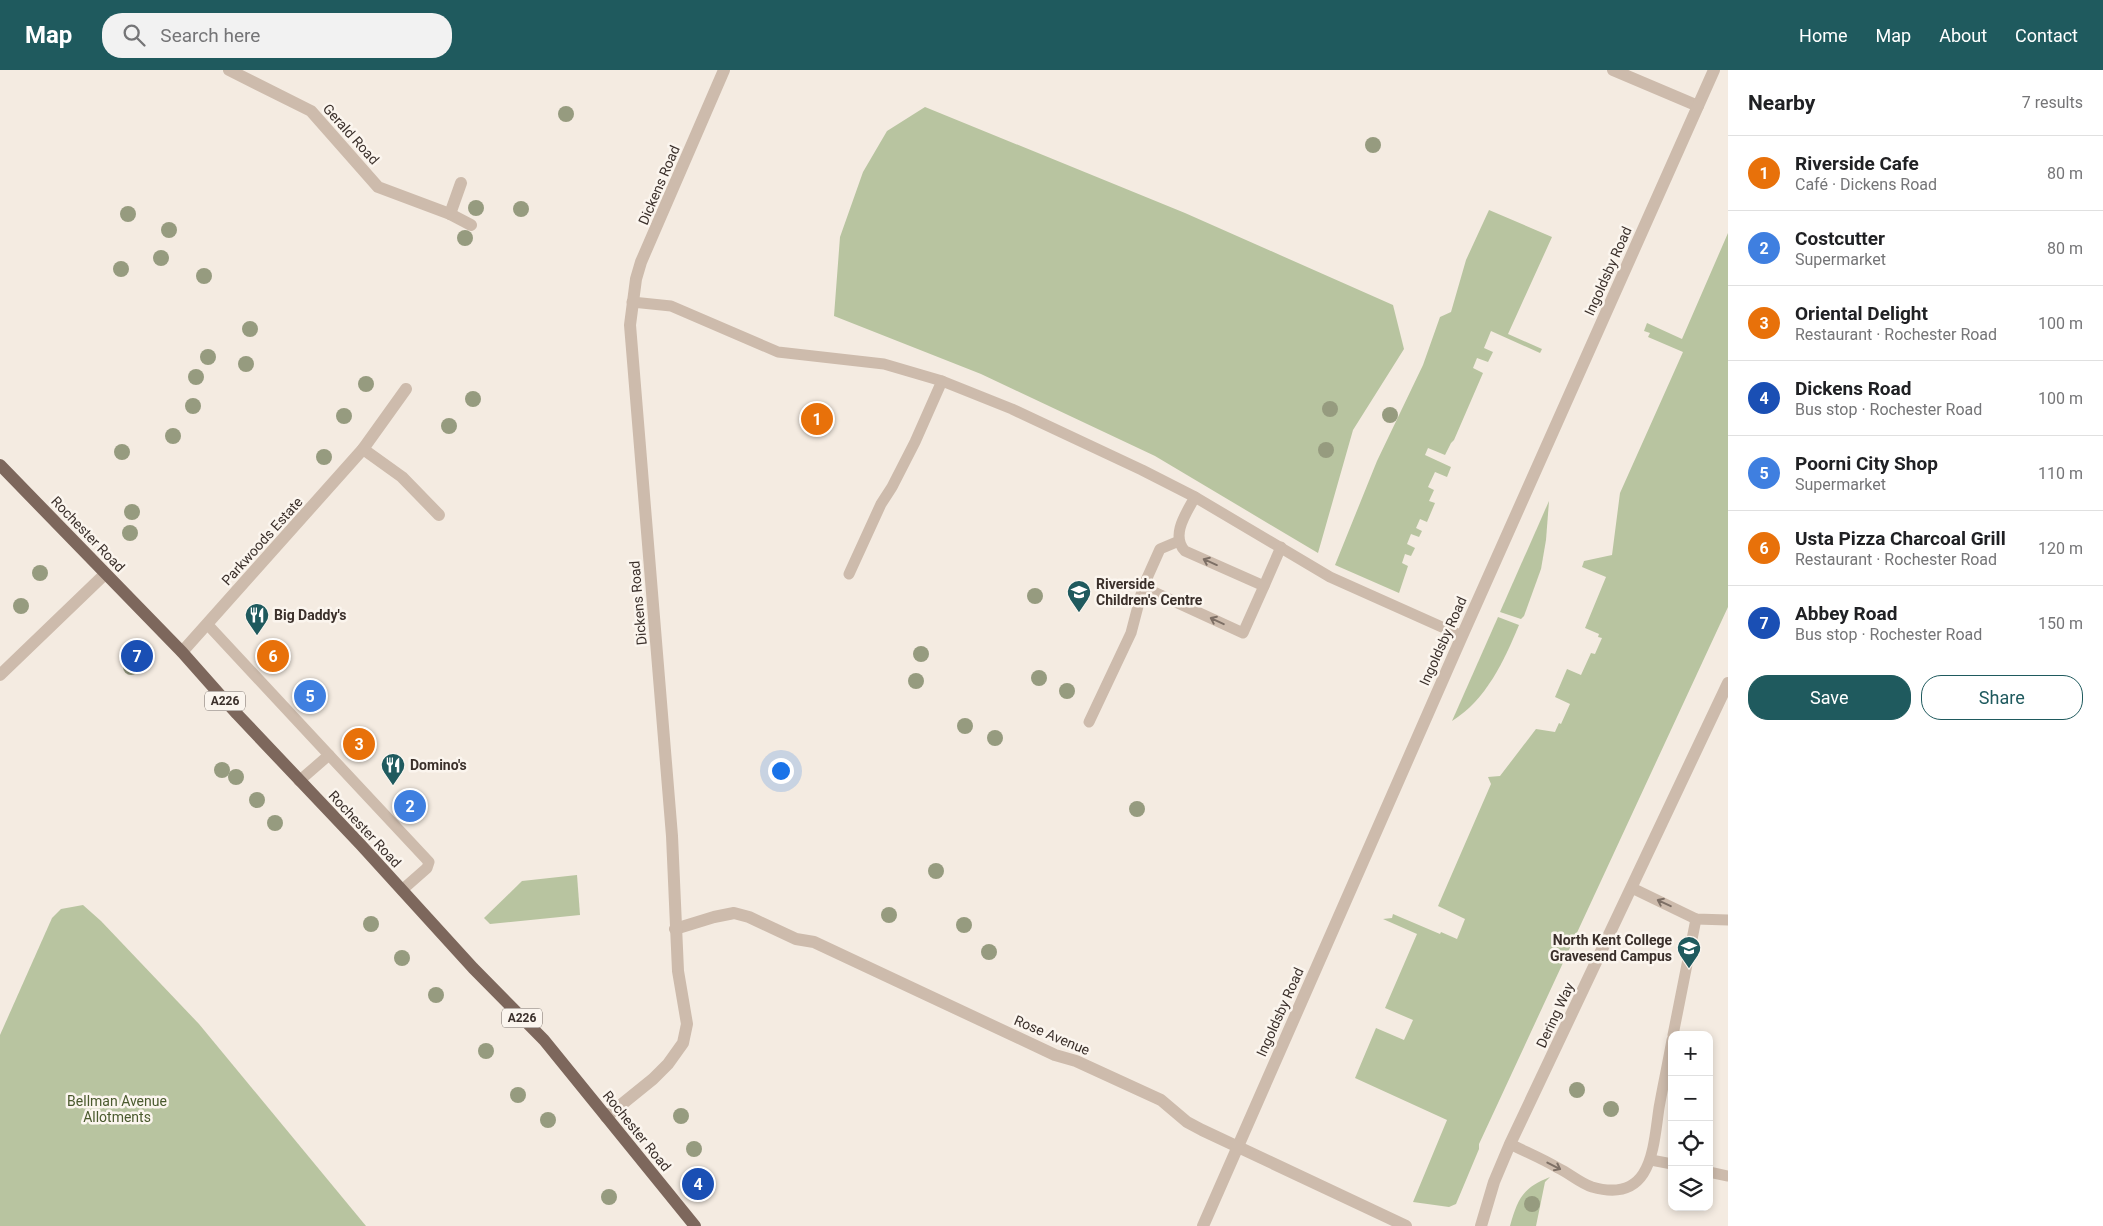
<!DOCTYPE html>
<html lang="en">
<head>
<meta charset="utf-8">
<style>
	:root { --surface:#fff; --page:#f2f2f2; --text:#202124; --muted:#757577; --line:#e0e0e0; --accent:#1f5a5e }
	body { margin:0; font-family:Roboto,sans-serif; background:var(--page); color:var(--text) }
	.controls { position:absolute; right:15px; bottom:15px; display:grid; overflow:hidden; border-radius:10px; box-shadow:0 2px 8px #0003 }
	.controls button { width:45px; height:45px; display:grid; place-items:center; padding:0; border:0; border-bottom:1px solid var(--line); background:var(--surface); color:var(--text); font:25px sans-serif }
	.you { position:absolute; left:780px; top:700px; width:18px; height:18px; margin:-12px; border:4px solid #fff; border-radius:50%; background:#1a73e8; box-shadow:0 0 0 8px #1a73e833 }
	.badge { display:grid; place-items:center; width:32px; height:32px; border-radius:50%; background:var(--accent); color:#fff; font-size:16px; font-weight:700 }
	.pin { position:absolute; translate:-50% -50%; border:2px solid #fff; box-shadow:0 1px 5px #0006 }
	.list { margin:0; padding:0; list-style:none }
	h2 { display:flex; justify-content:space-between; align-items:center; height:65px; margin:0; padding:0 20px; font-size:21px }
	h2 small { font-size:16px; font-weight:400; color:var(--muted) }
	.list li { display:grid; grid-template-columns:32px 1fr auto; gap:15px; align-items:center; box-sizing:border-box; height:75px; padding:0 20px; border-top:1px solid var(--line) }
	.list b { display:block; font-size:19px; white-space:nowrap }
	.list p { margin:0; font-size:16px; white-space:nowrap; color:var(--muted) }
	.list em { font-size:16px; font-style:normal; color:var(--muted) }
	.actions { display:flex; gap:10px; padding:15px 20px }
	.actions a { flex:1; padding:11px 0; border:1px solid var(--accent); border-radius:20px; text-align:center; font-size:18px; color:var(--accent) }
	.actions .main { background:var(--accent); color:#fff }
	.icon { flex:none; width:28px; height:28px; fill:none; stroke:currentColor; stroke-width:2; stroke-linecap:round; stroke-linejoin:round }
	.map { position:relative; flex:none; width:1728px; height:1156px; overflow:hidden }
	header { display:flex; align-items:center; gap:30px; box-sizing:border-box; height:70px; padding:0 25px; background:var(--accent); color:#fff }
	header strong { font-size:24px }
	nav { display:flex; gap:28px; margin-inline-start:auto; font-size:18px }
	.search { width:350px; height:45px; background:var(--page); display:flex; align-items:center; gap:12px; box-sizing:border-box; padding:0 18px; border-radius:20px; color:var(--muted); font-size:19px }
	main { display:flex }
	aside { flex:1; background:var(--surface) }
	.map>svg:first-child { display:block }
	.green { fill:#b8c4a0 }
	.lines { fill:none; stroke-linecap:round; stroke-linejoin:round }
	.lane { stroke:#cdbbac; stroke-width:11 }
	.street { stroke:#cdbbac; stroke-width:12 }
	.primary { stroke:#7d675c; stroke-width:12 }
	.tree { fill:#969b7f }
	.oneway { stroke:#7d6f65 }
	.labels { text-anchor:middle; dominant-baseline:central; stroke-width:5; stroke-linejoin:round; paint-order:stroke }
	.shield { fill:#fbf5ee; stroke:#756b66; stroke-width:1 }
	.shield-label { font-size:12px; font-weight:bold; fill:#3b302b }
	.street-label { font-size:14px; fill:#3b302b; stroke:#fbf5ee }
	.poi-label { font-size:14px; font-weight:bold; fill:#3b302b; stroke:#fbf5ee; text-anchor:start }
	.park-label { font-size:14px; fill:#4a5a2e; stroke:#fbf5ee }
</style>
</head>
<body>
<header>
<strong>Map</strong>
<div class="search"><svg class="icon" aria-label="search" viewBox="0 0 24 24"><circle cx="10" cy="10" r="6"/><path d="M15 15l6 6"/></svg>Search here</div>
<nav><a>Home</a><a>Map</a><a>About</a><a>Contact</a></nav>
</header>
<main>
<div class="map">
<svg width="1728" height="1156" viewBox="0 0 1728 1156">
	<rect width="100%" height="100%" fill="#f4ebe1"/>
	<!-- green -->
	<g class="green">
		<polygon points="925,37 1185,143 1393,235 1404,279 1353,360 1318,483 1155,386 981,304 834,246 840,167 863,102 887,61"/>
		<polygon points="1489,140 1552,167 1508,264 1542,279 1540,283 1491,261 1484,278 1493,282 1488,292 1477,288 1473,298 1483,303 1454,370 1451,373 1445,385 1428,378 1425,385 1451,397 1447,407 1435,402 1428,417 1434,420 1429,431 1435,433 1427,452 1420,449 1416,458 1422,461 1419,467 1411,464 1407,474 1415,478 1411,486 1405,484 1402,493 1408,496 1399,523 1335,495 1377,391 1423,295 1440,247 1451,242 1466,190"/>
		<polygon points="1728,163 1728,537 1479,1074 1479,1079 1456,1134 1449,1137 1413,1132 1447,1050 1355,1008 1376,958 1404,970 1413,950 1385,938 1417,864 1383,849 1392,848 1393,844 1440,864 1441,862 1457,869 1465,849 1438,836 1491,714 1488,707 1500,706 1536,659 1555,662 1559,653 1561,654 1570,634 1555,627 1567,599 1581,605 1591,583 1595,584 1602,568 1598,567 1599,564 1585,558 1606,507 1582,497 1584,491 1612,485 1620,423 1683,282 1648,267 1650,263 1644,261 1647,253 1682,269"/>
		<polygon points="1549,431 1546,470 1541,499 1524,546 1521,549 1500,542"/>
		<path d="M1498,547L1519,555C1504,591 1486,630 1452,651Z"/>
		<polygon points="577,805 580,845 490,854 484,848 522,811"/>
		<polygon points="83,835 101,851 199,954 366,1156 0,1156 0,965 52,848 61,839"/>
		<path d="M1550,1107L1545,1112L1536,1156H1510C1518,1129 1522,1118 1550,1107Z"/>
	</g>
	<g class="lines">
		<!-- lane -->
		<g class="lane">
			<polyline points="632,232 671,236 778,282 884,294 942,311"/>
			<path d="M1195,427C1187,442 1170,465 1185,481L1264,516L1281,477"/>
			<polyline points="1179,471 1160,479 1143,517 1243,563 1264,516"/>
			<polyline points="849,504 881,434 892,417 915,372 942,311 1012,339 1142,400 1195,427 1330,507 1462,566"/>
			<polyline points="208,555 329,685 299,711"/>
			<polyline points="1089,652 1131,563 1143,517"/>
			<polyline points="329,685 429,792 427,798 402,820"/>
			<polyline points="1632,818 1696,849 1728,850"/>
			<polyline points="1673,965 1696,849"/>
			<path d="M1510,1074C1526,1082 1543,1089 1558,1098C1569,1103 1580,1113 1592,1117C1652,1134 1653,1079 1659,1038C1663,1015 1668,993 1672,970"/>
			<polyline points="1651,1090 1672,1094"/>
			<polyline points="1709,1102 1728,1106"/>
		</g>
		<!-- street -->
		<g class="street">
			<polyline points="229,0 311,41 378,117 450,144 471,155"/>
			<polyline points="1613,0 1698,36"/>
			<polyline points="450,144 461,113"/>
			<polyline points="363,379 402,407 439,445"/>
			<polyline points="182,582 363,379 406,319"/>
			<polyline points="0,605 105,504"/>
			<polyline points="675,859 714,847 734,843 749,847 796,869 814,872 1055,985 1076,991 1161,1030 1187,1052 1202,1060 1406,1156"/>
			<polyline points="606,1047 653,1009 668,994 683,973 687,954 678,901 672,766 630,255 636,209 641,192 724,0"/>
			<polyline points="1203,1156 1462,566 1714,0"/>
			<polyline points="1481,1156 1494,1112 1510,1074 1728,613"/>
		</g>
		<!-- primary -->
		<polyline class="primary" points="0,395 182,582 237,644 361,775 473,898 544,970 695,1156"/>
	</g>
	<!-- trees -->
	<g class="tree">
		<circle cx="566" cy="44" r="8"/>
		<circle cx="1373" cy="75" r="8"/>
		<circle cx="476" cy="138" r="8"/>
		<circle cx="521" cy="139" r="8"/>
		<circle cx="128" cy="144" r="8"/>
		<circle cx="169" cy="160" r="8"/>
		<circle cx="465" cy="168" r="8"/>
		<circle cx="161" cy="188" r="8"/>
		<circle cx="121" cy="199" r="8"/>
		<circle cx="204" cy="206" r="8"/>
		<circle cx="250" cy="259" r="8"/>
		<circle cx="208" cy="287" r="8"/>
		<circle cx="246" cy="294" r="8"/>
		<circle cx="196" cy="307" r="8"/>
		<circle cx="366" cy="314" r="8"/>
		<circle cx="473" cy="329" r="8"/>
		<circle cx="193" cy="336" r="8"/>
		<circle cx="1330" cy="339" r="8"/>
		<circle cx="1390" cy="345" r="8"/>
		<circle cx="344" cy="346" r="8"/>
		<circle cx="449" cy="356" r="8"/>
		<circle cx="173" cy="366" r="8"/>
		<circle cx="1326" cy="380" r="8"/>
		<circle cx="122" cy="382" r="8"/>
		<circle cx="324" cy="387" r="8"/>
		<circle cx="132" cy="442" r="8"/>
		<circle cx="130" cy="463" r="8"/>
		<circle cx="40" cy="503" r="8"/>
		<circle cx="1035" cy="526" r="8"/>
		<circle cx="21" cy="536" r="8"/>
		<circle cx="921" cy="584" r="8"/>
		<circle cx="131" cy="597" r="8"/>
		<circle cx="1039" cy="608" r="8"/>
		<circle cx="916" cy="611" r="8"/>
		<circle cx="1067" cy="621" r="8"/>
		<circle cx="965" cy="656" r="8"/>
		<circle cx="995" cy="668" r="8"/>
		<circle cx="222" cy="700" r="8"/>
		<circle cx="236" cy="707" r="8"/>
		<circle cx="257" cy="730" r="8"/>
		<circle cx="1137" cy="739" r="8"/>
		<circle cx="275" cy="753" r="8"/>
		<circle cx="936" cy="801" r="8"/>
		<circle cx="889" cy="845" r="8"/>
		<circle cx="371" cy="854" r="8"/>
		<circle cx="964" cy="855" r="8"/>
		<circle cx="989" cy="882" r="8"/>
		<circle cx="402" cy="888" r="8"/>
		<circle cx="436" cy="925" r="8"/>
		<circle cx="486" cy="981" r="8"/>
		<circle cx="1577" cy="1020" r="8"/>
		<circle cx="518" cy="1025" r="8"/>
		<circle cx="1611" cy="1039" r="8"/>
		<circle cx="681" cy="1046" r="8"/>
		<circle cx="548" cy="1050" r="8"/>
		<circle cx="694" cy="1079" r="8"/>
		<circle cx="609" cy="1127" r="8"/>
		<circle cx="1532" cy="1134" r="8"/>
	</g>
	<!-- one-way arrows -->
	<defs><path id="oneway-shaft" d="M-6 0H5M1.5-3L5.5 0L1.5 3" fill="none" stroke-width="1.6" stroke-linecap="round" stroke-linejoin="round" transform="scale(1.25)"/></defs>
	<g class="oneway">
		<use href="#oneway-shaft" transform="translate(1210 492) rotate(-156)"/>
		<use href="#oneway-shaft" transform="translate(1217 551) rotate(-155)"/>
		<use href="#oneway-shaft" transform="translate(1664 833) rotate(-155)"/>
		<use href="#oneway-shaft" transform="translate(1554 1096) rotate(27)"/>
	</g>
	<!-- icons -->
	<defs>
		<g id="school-pin" transform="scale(1.25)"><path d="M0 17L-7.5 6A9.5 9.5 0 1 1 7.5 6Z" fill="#1f5a5e" stroke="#fbf5ee"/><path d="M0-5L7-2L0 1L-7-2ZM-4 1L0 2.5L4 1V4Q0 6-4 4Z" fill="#fff"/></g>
		<g id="restaurant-pin" transform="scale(1.25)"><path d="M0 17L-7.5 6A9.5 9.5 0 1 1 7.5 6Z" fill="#1f5a5e" stroke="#fbf5ee"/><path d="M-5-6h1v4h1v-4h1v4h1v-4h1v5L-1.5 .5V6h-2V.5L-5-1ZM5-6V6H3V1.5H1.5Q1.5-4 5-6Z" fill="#fff"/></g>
		<g id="university-pin" transform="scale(1.25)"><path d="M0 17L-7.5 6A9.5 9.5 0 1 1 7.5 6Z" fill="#1f5a5e" stroke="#fbf5ee"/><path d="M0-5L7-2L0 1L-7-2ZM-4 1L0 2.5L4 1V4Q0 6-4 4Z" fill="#fff"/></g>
	</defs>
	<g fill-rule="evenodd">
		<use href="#school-pin" x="1079" y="522"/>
		<use href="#restaurant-pin" x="257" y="545"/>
		<use href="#restaurant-pin" x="393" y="695"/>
		<use href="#university-pin" x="1689" y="878"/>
	</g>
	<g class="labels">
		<!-- shield labels -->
		<g class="shield">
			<rect x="205" y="621.5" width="40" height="19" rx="4"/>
			<rect x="502" y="938.5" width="40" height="19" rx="4"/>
		</g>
		<g class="shield-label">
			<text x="225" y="631">A226</text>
			<text x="522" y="948">A226</text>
		</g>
		<!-- street labels -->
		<g class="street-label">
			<text transform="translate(351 64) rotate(48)">Gerald Road</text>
			<text transform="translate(659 115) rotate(-67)">Dickens Road</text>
			<text transform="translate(1608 201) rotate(-66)">Ingoldsby Road</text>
			<text transform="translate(88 464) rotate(46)">Rochester Road</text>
			<text transform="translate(262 471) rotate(-48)">Parkwoods Estate</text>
			<text transform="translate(638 533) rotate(-95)">Dickens Road</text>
			<text transform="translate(1443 571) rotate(-66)">Ingoldsby Road</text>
			<text transform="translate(365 759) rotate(47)">Rochester Road</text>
			<text transform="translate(1280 942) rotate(-66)">Ingoldsby Road</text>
			<text transform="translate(1555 945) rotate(-65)">Dering Way</text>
			<text transform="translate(1052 965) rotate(23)">Rose Avenue</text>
			<text transform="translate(637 1061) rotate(51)">Rochester Road</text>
		</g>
		<!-- poi labels -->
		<g class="poi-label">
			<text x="1096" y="514">Riverside<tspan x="1096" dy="16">Children's Centre</tspan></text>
			<text x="274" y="545">Big Daddy's</text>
			<text x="410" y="695">Domino's</text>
			<text x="1672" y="870" text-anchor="end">North Kent College<tspan x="1672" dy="16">Gravesend Campus</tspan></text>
		</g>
		<!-- park labels -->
		<g class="park-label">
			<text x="117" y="1031">Bellman Avenue<tspan x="117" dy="16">Allotments</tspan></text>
		</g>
	</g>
</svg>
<div class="controls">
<button>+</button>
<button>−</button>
<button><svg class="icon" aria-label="locate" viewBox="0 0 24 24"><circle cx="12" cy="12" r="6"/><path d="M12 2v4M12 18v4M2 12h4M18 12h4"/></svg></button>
<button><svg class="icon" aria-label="layers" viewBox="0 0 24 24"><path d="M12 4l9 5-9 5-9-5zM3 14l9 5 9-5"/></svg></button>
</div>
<div class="you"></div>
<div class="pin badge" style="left:817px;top:349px;background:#e8710a">1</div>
<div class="pin badge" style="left:410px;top:736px;background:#3f7fe0">2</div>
<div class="pin badge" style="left:359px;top:674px;background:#e8710a">3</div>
<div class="pin badge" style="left:698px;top:1114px;background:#1a4fb4">4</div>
<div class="pin badge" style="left:310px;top:626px;background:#3f7fe0">5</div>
<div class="pin badge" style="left:273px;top:586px;background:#e8710a">6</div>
<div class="pin badge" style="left:137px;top:586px;background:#1a4fb4">7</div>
</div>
<aside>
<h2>Nearby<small>7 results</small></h2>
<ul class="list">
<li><span class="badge" style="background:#e8710a">1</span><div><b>Riverside Cafe</b><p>Café · Dickens Road</p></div><em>80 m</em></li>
<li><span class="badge" style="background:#3f7fe0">2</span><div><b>Costcutter</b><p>Supermarket</p></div><em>80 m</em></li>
<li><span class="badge" style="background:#e8710a">3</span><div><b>Oriental Delight</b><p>Restaurant · Rochester Road</p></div><em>100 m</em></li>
<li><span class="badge" style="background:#1a4fb4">4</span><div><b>Dickens Road</b><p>Bus stop · Rochester Road</p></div><em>100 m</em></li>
<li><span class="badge" style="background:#3f7fe0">5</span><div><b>Poorni City Shop</b><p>Supermarket</p></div><em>110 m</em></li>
<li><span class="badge" style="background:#e8710a">6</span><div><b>Usta Pizza Charcoal Grill</b><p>Restaurant · Rochester Road</p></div><em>120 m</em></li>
<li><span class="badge" style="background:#1a4fb4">7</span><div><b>Abbey Road</b><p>Bus stop · Rochester Road</p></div><em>150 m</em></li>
</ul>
<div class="actions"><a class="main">Save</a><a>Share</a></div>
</aside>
</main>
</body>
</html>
